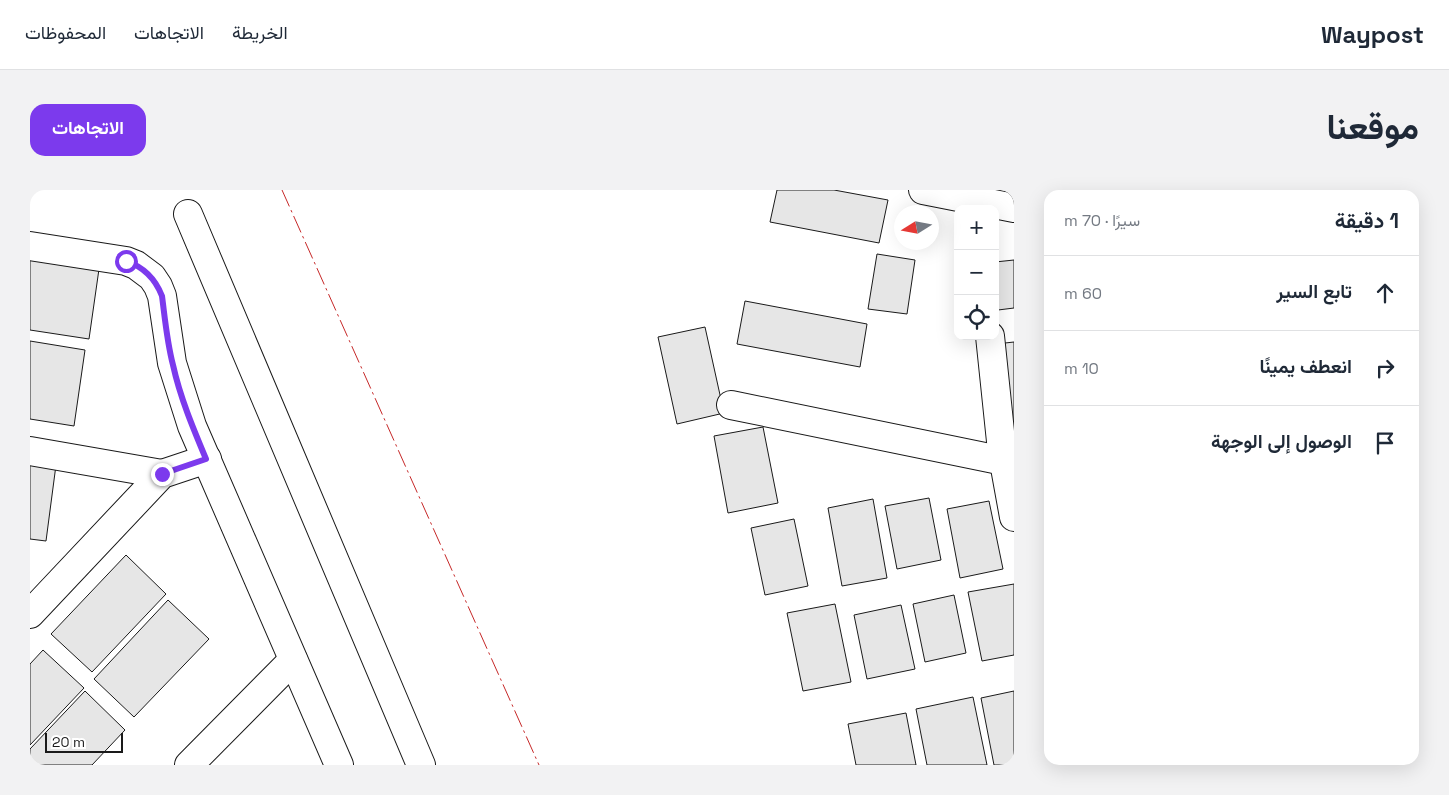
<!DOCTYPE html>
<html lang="ar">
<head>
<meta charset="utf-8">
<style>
	:root { --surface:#fff; --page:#f2f2f3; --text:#1f2937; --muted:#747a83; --line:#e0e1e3; --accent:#7c3aed }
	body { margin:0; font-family:"Space Grotesk",Vazirmatn,sans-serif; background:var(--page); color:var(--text); direction:rtl }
	.controls { position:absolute; right:15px; top:15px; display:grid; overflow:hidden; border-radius:10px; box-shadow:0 5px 20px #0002 }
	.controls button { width:45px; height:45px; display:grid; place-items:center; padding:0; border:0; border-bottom:1px solid var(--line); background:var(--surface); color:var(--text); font:25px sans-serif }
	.compass { position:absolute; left:864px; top:15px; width:45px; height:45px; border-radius:50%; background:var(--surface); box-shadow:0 5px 20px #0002; rotate:259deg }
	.scale { position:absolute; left:15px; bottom:12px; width:78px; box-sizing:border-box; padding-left:5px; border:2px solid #1a1a1a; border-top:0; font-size:14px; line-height:18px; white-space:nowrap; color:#1a1a1a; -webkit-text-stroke:4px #fff; paint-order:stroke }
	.stop { position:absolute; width:15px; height:15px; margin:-11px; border:4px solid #7c3aed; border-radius:50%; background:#fff }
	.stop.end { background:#7c3aed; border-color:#fff; box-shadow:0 1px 5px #0008 }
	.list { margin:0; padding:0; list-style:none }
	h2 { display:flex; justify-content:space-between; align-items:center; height:65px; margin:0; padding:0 20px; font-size:21px }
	h2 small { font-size:16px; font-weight:400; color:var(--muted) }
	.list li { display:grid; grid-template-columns:32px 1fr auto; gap:15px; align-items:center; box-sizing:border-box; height:75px; padding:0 20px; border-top:1px solid var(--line) }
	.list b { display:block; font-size:19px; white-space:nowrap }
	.list em { font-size:16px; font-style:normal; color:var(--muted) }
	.icon { flex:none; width:28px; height:28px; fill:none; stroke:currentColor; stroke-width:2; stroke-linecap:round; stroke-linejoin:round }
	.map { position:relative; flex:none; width:984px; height:575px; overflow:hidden; direction:ltr; border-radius:15px }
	header { display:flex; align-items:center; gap:30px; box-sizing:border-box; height:70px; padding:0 25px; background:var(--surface); border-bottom:1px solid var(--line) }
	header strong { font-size:24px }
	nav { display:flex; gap:28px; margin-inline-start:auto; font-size:18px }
	.intro { display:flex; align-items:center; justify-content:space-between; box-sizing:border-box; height:120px; padding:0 30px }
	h1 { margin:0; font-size:35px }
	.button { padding:12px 22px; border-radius:15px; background:var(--accent); color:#fff; font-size:18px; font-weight:700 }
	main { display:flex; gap:30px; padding:0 30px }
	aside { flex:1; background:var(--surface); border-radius:15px; box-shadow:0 5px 20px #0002 }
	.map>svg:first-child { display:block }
	.building { fill:#e6e6e6; stroke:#1a1a1a }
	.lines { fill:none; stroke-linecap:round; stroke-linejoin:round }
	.minor-casing { stroke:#1a1a1a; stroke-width:30 }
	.minor { stroke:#fff; stroke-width:28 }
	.power { stroke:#c62828; stroke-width:1; stroke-dasharray:18 4 2.5 4; stroke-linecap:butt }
	.route { stroke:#7c3aed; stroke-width:6 }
</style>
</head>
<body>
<header>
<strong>Waypost</strong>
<nav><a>الخريطة</a><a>الاتجاهات</a><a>المحفوظات</a></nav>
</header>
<div class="intro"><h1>موقعنا</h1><a class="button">الاتجاهات</a></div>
<main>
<aside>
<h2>1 دقيقة<small>سيرًا · 70 m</small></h2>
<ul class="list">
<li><svg class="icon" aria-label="ahead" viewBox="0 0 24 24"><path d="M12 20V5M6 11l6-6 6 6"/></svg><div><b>تابع السير</b></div><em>60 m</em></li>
<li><svg class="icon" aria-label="right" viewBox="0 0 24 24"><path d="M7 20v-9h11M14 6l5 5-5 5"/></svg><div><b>انعطف يمينًا</b></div><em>10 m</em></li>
<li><svg class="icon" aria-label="arrive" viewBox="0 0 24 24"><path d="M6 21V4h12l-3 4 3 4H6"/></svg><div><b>الوصول إلى الوجهة</b></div></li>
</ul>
</aside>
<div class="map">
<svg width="984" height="575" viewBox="0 0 984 575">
	<rect width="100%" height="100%" fill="#fff"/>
	<!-- building -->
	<g class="building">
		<polygon points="747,0 804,0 858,10 849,53 740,32"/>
		<polygon points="0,62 70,72 59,149 0,140"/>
		<polygon points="847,64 885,70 877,124 838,119"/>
		<polygon points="984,70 984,118 968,120 965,103 965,72"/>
		<polygon points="715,111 837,134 830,177 707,154"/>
		<polygon points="675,137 694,223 647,234 628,147"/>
		<polygon points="0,151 55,160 44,236 0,229"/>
		<polygon points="984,152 984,237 979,238 966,154"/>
		<polygon points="733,237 748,313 698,323 684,246"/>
		<polygon points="0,271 26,275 16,351 0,349"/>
		<polygon points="899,308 911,370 867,379 855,316"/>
		<polygon points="843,309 857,388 812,396 798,318"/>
		<polygon points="959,311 973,379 930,388 917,319"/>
		<polygon points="764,329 778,396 735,405 721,338"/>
		<polygon points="96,365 136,404 62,482 21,444"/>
		<polygon points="984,394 984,465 952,471 938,402"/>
		<polygon points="924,405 936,463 895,472 883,414"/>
		<polygon points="138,410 179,449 104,527 64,489"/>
		<polygon points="805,414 821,492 773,501 757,423"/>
		<polygon points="871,415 885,479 837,489 824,425"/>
		<polygon points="13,460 54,498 0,555 0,474"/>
		<polygon points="55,501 95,540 62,575 0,575 0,559"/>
		<polygon points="984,501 984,575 964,575 951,508"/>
		<polygon points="943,507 957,575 897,575 886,519"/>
		<polygon points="876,523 886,575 826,575 818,534"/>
	</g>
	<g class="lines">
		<!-- minor casing -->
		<g class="minor-casing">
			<g id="minor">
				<polyline points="893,0 984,18"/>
				<polyline points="158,24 391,575"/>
				<polyline points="0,56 96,71 106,75 122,87 128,96 132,106 142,173 162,236 309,575"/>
				<polyline points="960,146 972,261 984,327"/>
				<polyline points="701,215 974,271"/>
				<polyline points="0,261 132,284"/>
				<polyline points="0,424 132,284 177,269"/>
				<polyline points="159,575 263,470"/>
			</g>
		</g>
		<!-- minor -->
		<use href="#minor" class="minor"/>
		<!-- power -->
		<polyline class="power" points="252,0 509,575"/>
	</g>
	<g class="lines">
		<!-- route -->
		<path class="route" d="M96,71C114,77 125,88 132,106C135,129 137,152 143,175C150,207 163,238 176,269L132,284"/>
	</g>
</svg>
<div class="controls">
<button>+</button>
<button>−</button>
<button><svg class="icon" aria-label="locate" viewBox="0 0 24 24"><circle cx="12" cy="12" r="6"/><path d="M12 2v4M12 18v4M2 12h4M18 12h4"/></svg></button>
</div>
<svg class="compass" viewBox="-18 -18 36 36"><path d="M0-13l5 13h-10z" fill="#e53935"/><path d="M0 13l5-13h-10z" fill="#747a83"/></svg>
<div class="scale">20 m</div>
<div class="stop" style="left:96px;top:71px"></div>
<div class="stop end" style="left:132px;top:284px"></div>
</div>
</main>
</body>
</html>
